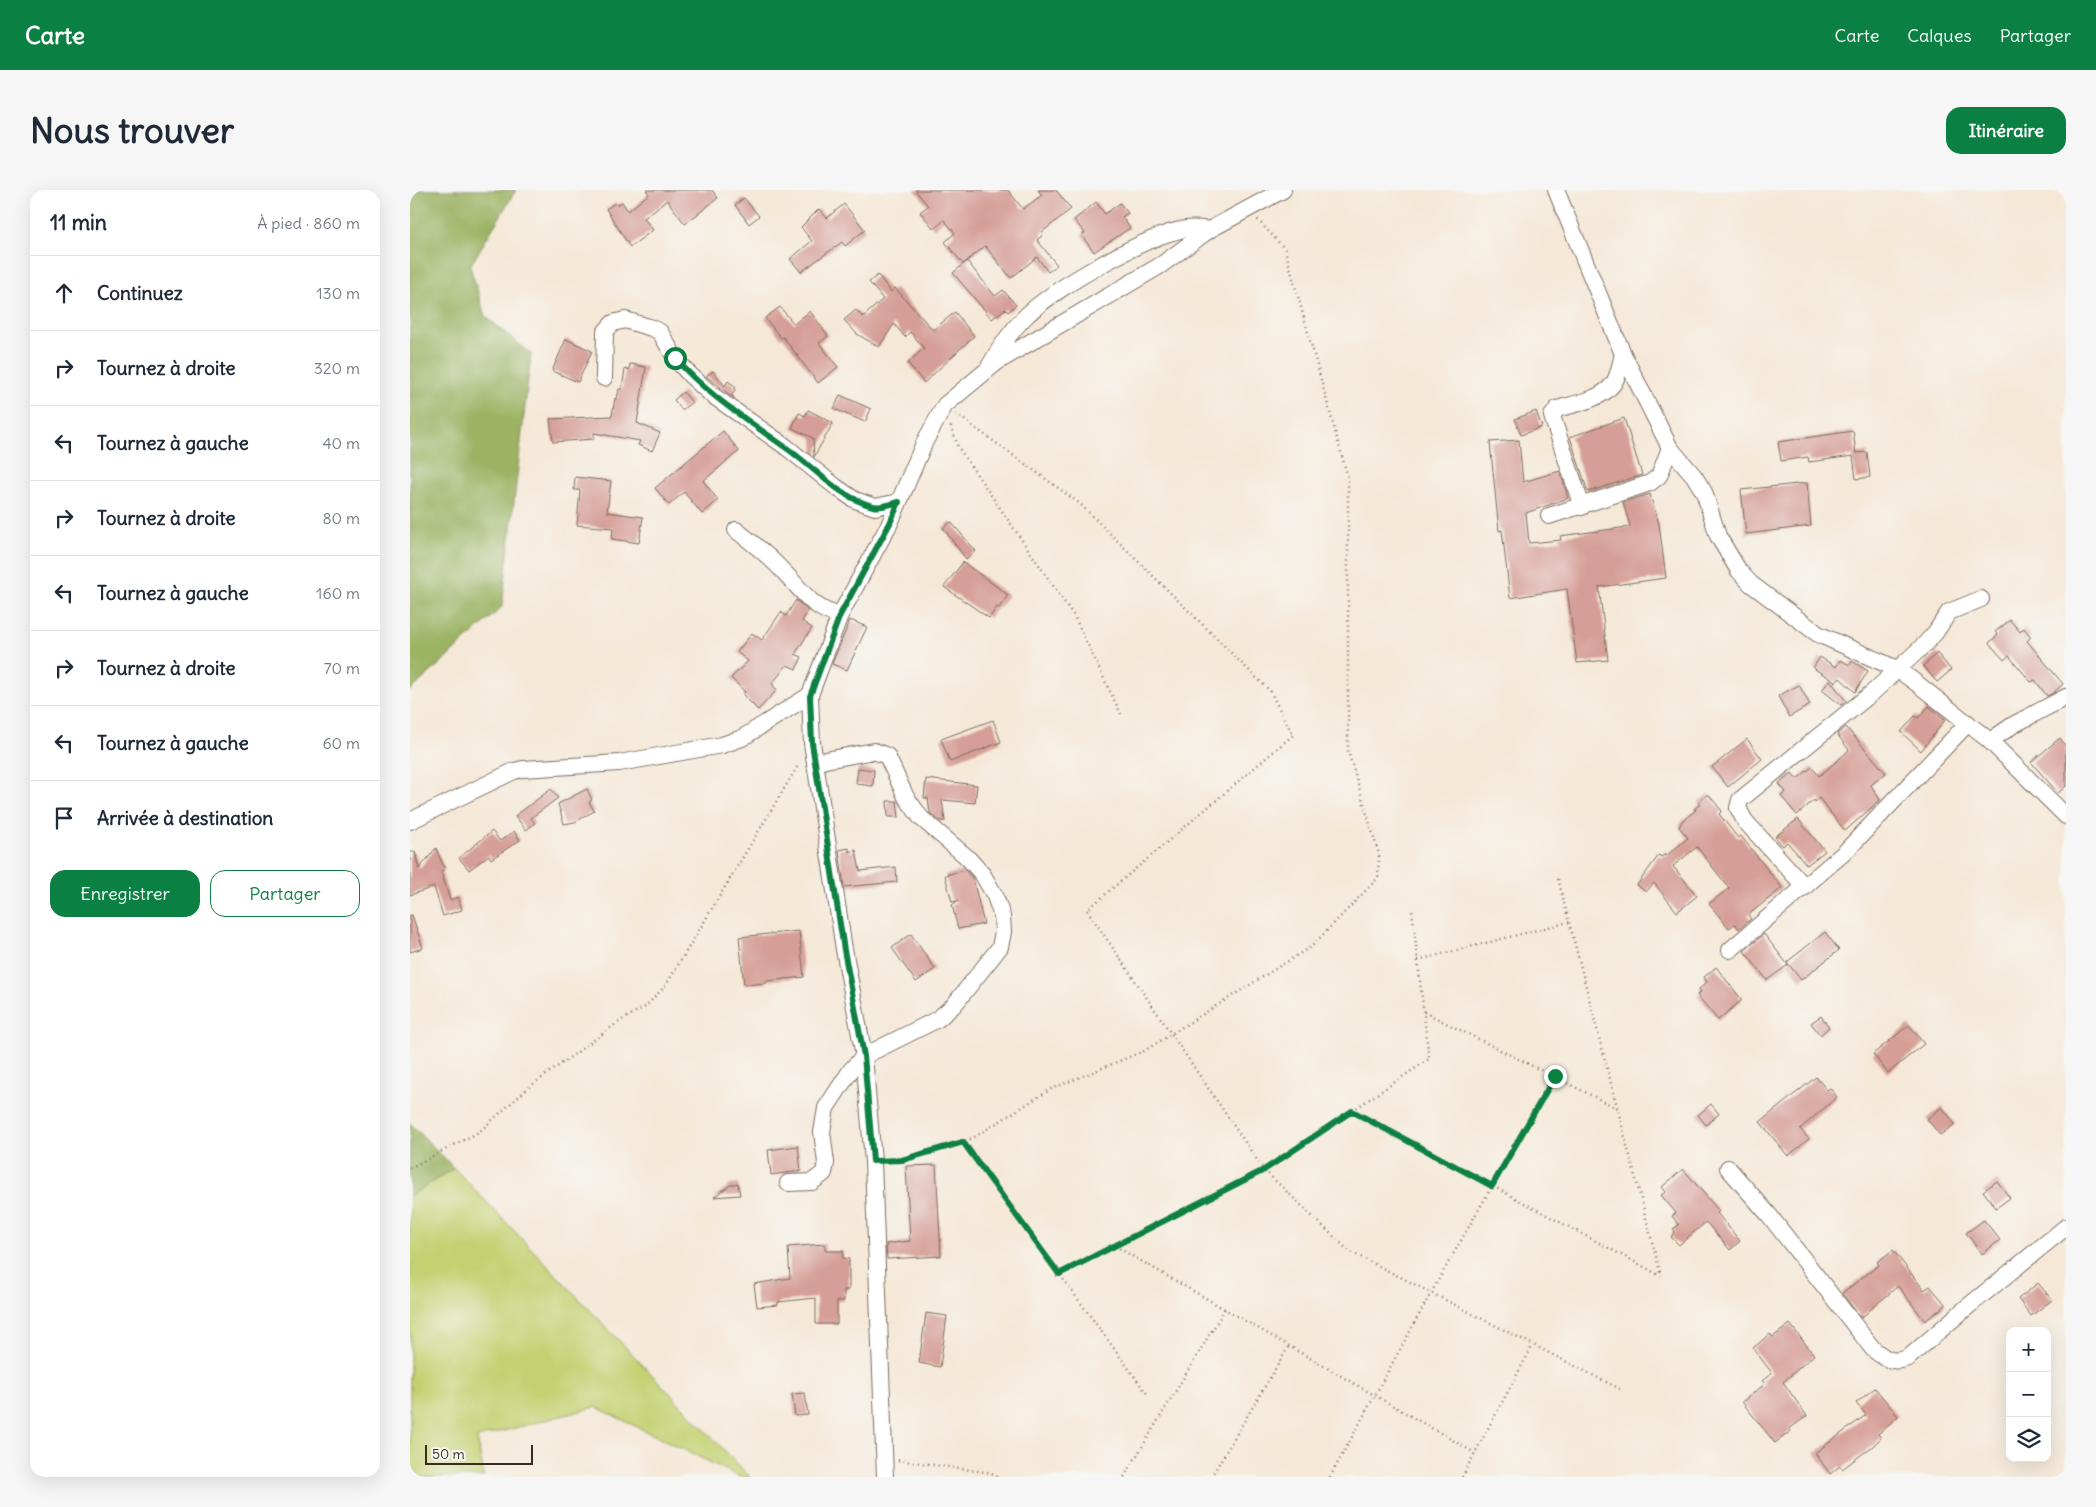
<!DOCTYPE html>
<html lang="fr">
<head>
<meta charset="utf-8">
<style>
	:root { --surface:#fff; --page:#f6f6f7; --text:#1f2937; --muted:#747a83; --line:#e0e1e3; --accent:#0b8043 }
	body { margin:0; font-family:Delius,sans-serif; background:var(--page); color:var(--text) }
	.controls { position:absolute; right:15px; bottom:15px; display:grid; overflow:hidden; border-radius:10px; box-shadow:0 5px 20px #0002 }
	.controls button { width:45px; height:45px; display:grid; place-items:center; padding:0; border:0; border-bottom:1px solid var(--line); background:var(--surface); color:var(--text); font:25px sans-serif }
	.scale { position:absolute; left:15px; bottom:12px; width:108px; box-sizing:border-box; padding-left:5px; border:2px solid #3b2a1e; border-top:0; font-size:14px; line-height:18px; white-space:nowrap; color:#3b2a1e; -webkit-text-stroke:4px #f6f6f2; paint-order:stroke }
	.stop { position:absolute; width:15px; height:15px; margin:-11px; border:4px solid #0b8043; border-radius:50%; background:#fff }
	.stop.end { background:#0b8043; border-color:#fff; box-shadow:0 1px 5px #0008 }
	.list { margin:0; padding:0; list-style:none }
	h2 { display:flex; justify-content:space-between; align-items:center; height:65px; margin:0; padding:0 20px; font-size:21px }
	h2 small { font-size:16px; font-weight:400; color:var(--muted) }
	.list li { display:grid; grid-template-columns:32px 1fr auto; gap:15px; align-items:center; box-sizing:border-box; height:75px; padding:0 20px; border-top:1px solid var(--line) }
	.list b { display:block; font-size:19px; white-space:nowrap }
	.list em { font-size:16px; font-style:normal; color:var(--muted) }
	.actions { display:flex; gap:10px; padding:15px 20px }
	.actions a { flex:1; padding:11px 0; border:1px solid var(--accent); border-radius:15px; text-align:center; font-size:18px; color:var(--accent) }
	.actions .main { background:var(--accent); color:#fff }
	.icon { flex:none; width:28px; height:28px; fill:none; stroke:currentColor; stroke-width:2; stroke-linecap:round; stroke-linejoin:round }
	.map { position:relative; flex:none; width:1656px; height:1287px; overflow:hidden; border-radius:15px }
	header { display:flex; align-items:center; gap:30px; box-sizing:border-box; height:70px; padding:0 25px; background:var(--accent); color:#fff }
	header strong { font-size:24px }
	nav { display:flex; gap:28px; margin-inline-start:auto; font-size:18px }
	.intro { display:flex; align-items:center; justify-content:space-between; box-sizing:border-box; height:120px; padding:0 30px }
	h1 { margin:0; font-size:35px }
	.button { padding:12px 22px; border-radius:15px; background:var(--accent); color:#fff; font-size:18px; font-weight:700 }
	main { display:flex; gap:30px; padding:0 30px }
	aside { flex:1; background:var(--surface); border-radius:15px; box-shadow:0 5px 20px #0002 }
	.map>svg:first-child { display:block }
	.green { fill:#c4d172; stroke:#807e48 }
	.forest { fill:#9bb364; stroke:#6b6e41 }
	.building { fill:#d59e96 }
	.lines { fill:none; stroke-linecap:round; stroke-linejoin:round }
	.street-casing { stroke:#7c6c5f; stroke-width:18 }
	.path { stroke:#7c6c5f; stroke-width:2.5; stroke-dasharray:1 4; stroke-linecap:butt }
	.street { stroke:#fff; stroke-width:16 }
	.route { stroke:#0b8043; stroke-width:6 }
</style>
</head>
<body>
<header>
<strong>Carte</strong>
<nav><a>Carte</a><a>Calques</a><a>Partager</a></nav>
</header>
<div class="intro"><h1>Nous trouver</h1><a class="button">Itinéraire</a></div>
<main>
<aside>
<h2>11 min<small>À pied · 860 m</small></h2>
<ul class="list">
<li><svg class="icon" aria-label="ahead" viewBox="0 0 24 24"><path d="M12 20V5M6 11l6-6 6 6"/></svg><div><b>Continuez</b></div><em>130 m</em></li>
<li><svg class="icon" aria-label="right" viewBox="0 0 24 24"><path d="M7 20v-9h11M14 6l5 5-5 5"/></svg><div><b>Tournez à droite</b></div><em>320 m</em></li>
<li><svg class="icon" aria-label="left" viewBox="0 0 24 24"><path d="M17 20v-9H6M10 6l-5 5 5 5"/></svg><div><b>Tournez à gauche</b></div><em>40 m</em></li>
<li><svg class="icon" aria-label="right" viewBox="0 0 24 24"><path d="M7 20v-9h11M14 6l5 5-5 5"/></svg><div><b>Tournez à droite</b></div><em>80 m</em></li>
<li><svg class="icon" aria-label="left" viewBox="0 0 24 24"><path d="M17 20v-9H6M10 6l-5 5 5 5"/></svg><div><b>Tournez à gauche</b></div><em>160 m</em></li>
<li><svg class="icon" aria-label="right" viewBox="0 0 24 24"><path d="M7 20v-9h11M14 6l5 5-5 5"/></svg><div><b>Tournez à droite</b></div><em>70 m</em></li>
<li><svg class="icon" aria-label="left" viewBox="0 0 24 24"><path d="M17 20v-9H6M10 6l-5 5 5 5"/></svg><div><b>Tournez à gauche</b></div><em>60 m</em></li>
<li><svg class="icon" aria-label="arrive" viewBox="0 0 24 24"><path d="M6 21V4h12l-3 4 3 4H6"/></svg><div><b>Arrivée à destination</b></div></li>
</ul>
<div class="actions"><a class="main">Enregistrer</a><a>Partager</a></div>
</aside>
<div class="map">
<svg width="1656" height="1287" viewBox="0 0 1656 1287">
	<rect width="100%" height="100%" fill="#f6f6f2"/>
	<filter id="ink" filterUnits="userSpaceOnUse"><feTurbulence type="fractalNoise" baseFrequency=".02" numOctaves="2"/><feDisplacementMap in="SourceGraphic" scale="10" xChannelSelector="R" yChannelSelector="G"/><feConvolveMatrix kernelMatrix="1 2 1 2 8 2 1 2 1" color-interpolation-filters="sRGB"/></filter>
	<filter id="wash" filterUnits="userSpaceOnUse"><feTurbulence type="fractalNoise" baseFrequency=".0096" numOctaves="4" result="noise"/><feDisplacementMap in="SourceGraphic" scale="20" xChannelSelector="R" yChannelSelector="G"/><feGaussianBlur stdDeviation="1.12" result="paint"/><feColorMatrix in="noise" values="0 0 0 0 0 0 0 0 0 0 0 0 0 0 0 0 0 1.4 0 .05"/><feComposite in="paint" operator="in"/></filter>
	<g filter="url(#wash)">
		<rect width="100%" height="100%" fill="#f5e8d7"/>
		<!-- green -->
		<polygon class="green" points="44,978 340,1287 330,1287 186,1217 67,1248 74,1287 0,1287 0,1006"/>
		<!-- forest -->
		<g class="forest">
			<polygon points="0,0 106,0 60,76 75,126 121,164 92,417 0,501"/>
			<polygon points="0,933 44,978 0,1006"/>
		</g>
		<g id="blocks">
			<!-- building -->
			<g class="building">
				<polygon points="236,0 302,0 308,8 275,34 257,10 234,28 243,40 220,57 196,19 205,13 207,15 212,12 218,21 239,4"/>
				<polygon points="505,0 598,0 613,19 632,5 628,0 646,0 661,19 631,43 633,45 627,50 647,75 638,82 627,67 601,88 575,56 553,74 535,52 545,43 534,30 524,39 510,22 518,16"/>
				<polygon points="334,8 349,26 339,34 325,15"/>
				<polygon points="686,12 695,24 710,13 718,23 712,27 720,38 684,62 671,45 675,43 664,30"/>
				<polygon points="434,14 455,40 435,56 432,52 391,82 380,69 402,51 391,37 409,19 417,28"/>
				<polygon points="557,71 585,106 593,100 606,115 598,122 595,119 582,129 543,83"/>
				<polygon points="468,85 481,102 485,98 523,140 545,122 564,146 514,193 498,173 514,158 500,142 495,147 484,134 469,157 447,144 434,130 446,120 453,127 473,109 459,92"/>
				<polygon points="370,117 384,134 400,121 418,146 409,153 428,177 408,193 373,147 371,148 355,128"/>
				<polygon points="156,149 182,161 168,192 142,181"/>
				<polygon points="220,174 236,177 227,233 250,243 242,261 228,255 230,251 184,243 184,249 143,252 140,229 202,226 205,208 207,209 209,199 212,199 215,179 219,180"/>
				<polygon points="303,181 315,196 318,191 325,196 325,200 322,205 325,209 296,186"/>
				<polygon points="273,202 282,212 272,220 264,210"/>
				<polygon points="430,205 461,219 455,232 424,219"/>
				<polygon points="398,220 423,233 404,267 403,248 382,238 389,223 395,226"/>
				<polygon points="1126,221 1132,237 1111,245 1105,229"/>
				<polygon points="1214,228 1232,285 1178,302 1160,247"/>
				<polygon points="313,241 329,261 293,291 308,310 292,324 274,302 259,315 245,298"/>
				<polygon points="1443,241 1446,263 1457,262 1460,287 1446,289 1443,266 1399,272 1398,267 1371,271 1368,252"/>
				<polygon points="1109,250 1113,292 1150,281 1158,308 1116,323 1119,353 1151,350 1150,346 1218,337 1220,336 1213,312 1240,304 1249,334 1256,388 1189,397 1198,470 1167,473 1157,399 1100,408 1092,340 1089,341 1080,252"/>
				<polygon points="165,287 201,291 197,322 233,327 229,353 202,349 203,338 167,335 170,300 164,300"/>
				<polygon points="1397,293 1401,336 1336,344 1331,300"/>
				<polygon points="541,332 566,361 556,369 533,338"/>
				<polygon points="553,372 598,405 589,418 587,417 579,428 534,397"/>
				<polygon points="386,410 398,421 392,431 402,438 385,464 392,467 386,479 377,475 362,494 367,500 348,520 333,505 335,502 321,488 338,471 327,462 342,443 352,450 371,422 376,426"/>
				<polygon points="440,430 457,437 437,480 422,474"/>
				<polygon points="1600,430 1610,442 1614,438 1621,447 1617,451 1653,494 1643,503 1637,506 1625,490 1621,492 1599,466 1594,470 1579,453 1588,445 1585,442"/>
				<polygon points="1527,463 1541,480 1527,492 1513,476"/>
				<polygon points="1410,467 1426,477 1430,470 1440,475 1442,471 1458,481 1445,502 1430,488 1426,492 1403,478"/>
				<polygon points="1420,490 1436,511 1431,515 1412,500"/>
				<polygon points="1389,495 1400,515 1379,527 1368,506"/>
				<polygon points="1519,516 1535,530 1511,561 1491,542 1505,526 1508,528"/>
				<polygon points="583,530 591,552 540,572 531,549"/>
				<polygon points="1436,537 1476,583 1461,595 1470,610 1435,641 1409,608 1405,612 1404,610 1387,625 1371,606 1376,602 1369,594 1382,583 1387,589 1402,577 1409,586 1427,571 1439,560 1427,544"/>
				<polygon points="1650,548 1656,556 1656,596 1648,603 1621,572"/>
				<polygon points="1337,549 1352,569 1318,597 1302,577"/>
				<polygon points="448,578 464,580 463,596 446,594"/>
				<polygon points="516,589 567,595 565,613 532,610 535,631 530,631 520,623 518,608 514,608"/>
				<polygon points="141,599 148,608 121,628 125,633 116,640 105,626"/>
				<polygon points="177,599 182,610 179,612 184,621 165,632 154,634 148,614"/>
				<polygon points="1298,604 1312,621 1309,624 1328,648 1331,646 1372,698 1338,725 1341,729 1329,739 1325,734 1319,738 1299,714 1319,698 1287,657 1263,676 1287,706 1267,722 1244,693 1236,702 1227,695 1249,665 1251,667 1255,664 1256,666 1278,648 1269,637 1272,631 1286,620 1284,619 1289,615 1289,611"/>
				<polygon points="477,611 487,611 489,627 478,627"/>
				<polygon points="1388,629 1415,661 1397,675 1377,652 1373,656 1365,647"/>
				<polygon points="82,641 90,651 104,641 110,650 81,669 79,665 59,680 49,668"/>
				<polygon points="26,658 35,680 31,681 40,710 48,707 52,720 33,726 24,697 0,705 0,662 5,662 9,679"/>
				<polygon points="439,658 439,662 446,660 450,681 486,677 487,692 434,697 429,660"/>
				<polygon points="555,680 563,689 574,734 548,739 542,715 548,711 542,712 535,685"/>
				<polygon points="0,725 2,725 13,758 0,762"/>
				<polygon points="389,741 394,787 356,791 356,793 334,795 329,747"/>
				<polygon points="1415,742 1429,760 1391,790 1377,772"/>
				<polygon points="501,744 525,779 506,792 482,758"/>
				<polygon points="1354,744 1378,775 1357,790 1334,761"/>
				<polygon points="1306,777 1332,810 1308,830 1287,805 1291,802 1289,799 1297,792 1294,787"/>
				<polygon points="1411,826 1419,837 1410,845 1401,833"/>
				<polygon points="1499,835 1514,854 1478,883 1463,864"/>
				<polygon points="1406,887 1417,900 1420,898 1427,907 1390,939 1399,949 1378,966 1350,932"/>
				<polygon points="1301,914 1309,924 1296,935 1288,925"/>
				<polygon points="1532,917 1545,934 1530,945 1517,929"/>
				<polygon points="388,956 391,981 361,985 358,960"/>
				<polygon points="526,975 531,1066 477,1069 476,1054 500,1051 496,976"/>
				<polygon points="1273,979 1309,1021 1307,1023 1330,1051 1320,1060 1296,1032 1269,1055 1261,1047 1265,1041 1263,1039 1269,1035 1262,1026 1266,1023 1251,1005 1256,1002 1252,997"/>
				<polygon points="1587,991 1600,1008 1586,1018 1573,1001"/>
				<polygon points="328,993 330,1005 304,1007 320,995"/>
				<polygon points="1574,1030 1590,1050 1572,1064 1556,1043"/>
				<polygon points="415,1054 415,1061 433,1061 433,1068 439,1069 439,1100 434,1100 434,1111 427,1111 427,1134 406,1134 406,1108 368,1112 368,1115 347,1117 344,1094 380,1088 378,1057"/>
				<polygon points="1483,1060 1514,1100 1520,1096 1536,1115 1515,1131 1488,1096 1451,1128 1432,1103 1469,1075 1467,1072"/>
				<polygon points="1628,1093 1642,1110 1621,1126 1608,1109"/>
				<polygon points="516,1123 537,1126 530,1177 509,1173"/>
				<polygon points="1380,1134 1404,1165 1373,1192 1397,1226 1379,1239 1381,1241 1365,1253 1332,1212 1355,1194 1352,1191 1362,1183 1343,1158 1360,1144 1363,1147"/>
				<polygon points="1465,1198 1488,1226 1468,1244 1471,1248 1463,1256 1432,1279 1430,1276 1420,1284 1405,1263 1456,1225 1446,1213"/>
				<polygon points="395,1203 398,1225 385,1226 382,1204"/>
			</g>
		</g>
	</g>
	<g filter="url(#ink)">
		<use href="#blocks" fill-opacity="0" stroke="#7c6c5f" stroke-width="1"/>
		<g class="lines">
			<!-- street casing -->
			<g class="street-casing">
				<g id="street">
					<polyline points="1146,0 1213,164 1260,258 1284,286 1294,302 1308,346 1329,381 1341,394 1408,444 1487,479 1505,492 1580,551 1656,626"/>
					<path d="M580,175C590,157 601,141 616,126C643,99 738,44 776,39C783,38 792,39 799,40"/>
					<polyline points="194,188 195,142 203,133 215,130 242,138 250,142 265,168 280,185 302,205 375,256 426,297 445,310 465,317 489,312"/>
					<path d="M1172,317L1142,226L1147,219C1164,214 1191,210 1203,194C1209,186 1210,174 1213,164"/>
					<polyline points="1139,326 1240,293 1249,286 1260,258"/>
					<path d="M326,340C341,352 357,364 370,378C389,396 402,421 430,425"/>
					<polyline points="1580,551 1603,535 1656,507"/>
					<polyline points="0,631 104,581 113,579 209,573 312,555 332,548 400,505"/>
					<polyline points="1395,697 1335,631 1328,618 1330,610 1462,503 1514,455 1525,443 1539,422 1571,409"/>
					<polyline points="1320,760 1435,662 1558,533"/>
					<path d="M1318,978L1359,1025L1463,1159C1475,1169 1483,1174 1498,1168L1556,1118L1656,1037"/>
					<polyline points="378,993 402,992 414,983 416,973 412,942 416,918 441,880 454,866 528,829 544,815 590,757 593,742 592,726 585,706 573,685 558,668 511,628 496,607 477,566 464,561 405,572"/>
					<polyline points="475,1287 463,971 454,866 434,759 402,553 400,505 430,425 480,333 515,251 535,215 587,172 751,75 799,40 873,0"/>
				</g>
			</g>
			<!-- path -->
			<g class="path">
				<polyline points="546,224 669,313 860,501 883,545 677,720 854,980 939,1061 1210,1199"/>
				<polyline points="541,236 548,257 664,426 711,524"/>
				<polyline points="1148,689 1251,1086"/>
				<polyline points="1008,770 1159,732"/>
				<polyline points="1014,822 1207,918"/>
				<polyline points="942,921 1251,1086"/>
				<polyline points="553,952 738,1205"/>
				<polyline points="478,971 492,970 563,948 641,899 734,861 902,756 968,688 969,664 938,561 938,288 875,59 847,29"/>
				<polyline points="0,978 69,942 118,898 210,831 235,817 256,795 389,574"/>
				<polyline points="705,1056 1065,1263"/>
				<polyline points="646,1086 854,980 1019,869 1002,720"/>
				<polyline points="488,1270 582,1283 587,1287"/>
				<polyline points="714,1287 815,1119"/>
				<polyline points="801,1287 879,1156"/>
				<polyline points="920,1287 1021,1103 1145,886"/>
				<polyline points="1052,1287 1123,1155"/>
			</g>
			<!-- street -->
			<use href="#street" class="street"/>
		</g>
	</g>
	<g class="lines" filter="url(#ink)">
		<!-- route -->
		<path class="route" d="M265,168C297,205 336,229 375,257C403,276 429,308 463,316C471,318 482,314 489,312L480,333L430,425L400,506L402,553L434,760L454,866L463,971L492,970L553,952L649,1084L854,980L942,921L1082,996L1145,886"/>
	</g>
</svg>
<div class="controls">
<button>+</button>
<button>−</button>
<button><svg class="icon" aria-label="layers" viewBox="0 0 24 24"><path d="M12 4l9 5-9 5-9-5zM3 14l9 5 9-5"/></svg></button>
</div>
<div class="scale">50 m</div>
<div class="stop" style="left:265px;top:168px"></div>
<div class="stop end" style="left:1145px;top:886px"></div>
</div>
</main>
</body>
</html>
